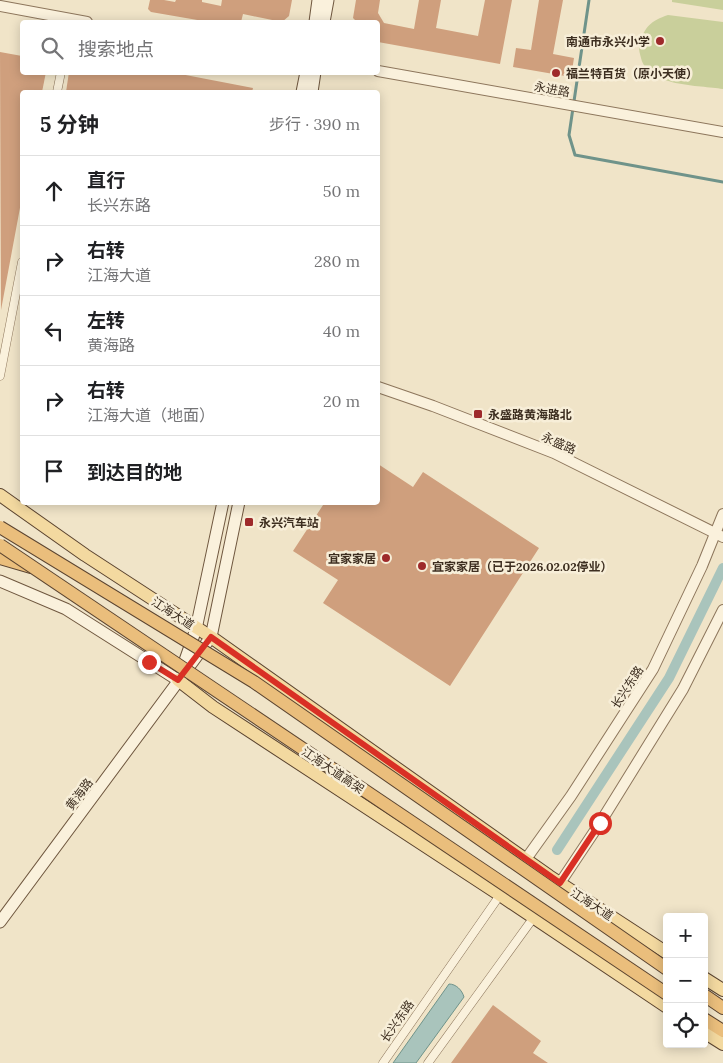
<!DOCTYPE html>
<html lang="zh">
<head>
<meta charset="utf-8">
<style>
	:root { --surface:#fff; --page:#f2f2f2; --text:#202124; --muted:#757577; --line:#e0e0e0 }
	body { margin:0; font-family:Lora,"Noto Sans SC",serif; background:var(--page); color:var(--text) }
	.controls { position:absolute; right:15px; bottom:15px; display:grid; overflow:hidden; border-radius:5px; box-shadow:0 2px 12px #0003 }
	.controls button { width:45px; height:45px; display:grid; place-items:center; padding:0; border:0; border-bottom:1px solid var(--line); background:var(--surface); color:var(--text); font:25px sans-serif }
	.stop { position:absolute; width:15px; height:15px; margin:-11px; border:4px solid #d93025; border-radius:50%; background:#fff }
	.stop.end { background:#d93025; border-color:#fff; box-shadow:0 1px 5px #0008 }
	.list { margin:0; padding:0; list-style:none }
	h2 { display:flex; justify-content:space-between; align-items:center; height:65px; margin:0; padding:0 20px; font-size:21px }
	h2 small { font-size:16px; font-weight:400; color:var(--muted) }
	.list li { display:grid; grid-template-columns:32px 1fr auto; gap:15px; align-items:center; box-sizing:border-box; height:70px; padding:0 20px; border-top:1px solid var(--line) }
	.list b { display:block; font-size:19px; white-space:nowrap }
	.list p { margin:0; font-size:16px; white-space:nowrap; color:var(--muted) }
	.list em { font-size:16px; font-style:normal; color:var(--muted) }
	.icon { flex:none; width:28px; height:28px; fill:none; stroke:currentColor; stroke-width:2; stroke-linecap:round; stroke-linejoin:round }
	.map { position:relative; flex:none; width:723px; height:1063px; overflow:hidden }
	.search { position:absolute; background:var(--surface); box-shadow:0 2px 12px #0003; left:20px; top:20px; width:360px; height:55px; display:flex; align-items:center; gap:12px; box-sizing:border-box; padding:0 18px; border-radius:5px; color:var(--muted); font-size:19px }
	.panel { position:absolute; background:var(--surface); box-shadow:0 2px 12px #0003; left:20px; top:90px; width:360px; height:415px; border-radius:5px }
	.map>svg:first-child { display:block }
	.green { fill:#c9cf9b }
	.water { fill:#a9c4bc; stroke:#6f938a }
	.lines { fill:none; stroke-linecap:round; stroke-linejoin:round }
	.stream { stroke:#6f938a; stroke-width:3 }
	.canal { stroke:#a9c4bc; stroke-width:10 }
	.building { fill:#cf9f7d }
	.minor-casing { stroke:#8d765c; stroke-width:9 }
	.tertiary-casing { stroke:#8d765c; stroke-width:12 }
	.secondary-casing { stroke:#6f573f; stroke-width:13 }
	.primary-casing { stroke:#5b4430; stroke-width:14 }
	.trunk-casing { stroke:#5b4430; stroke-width:14 }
	.minor { stroke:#faf1dc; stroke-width:8 }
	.tertiary { stroke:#faf1dc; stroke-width:10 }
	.secondary { stroke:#faf1dc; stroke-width:11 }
	.primary { stroke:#f3d9a0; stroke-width:12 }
	.trunk { stroke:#eabe7c; stroke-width:12 }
	.trunk-bridge-casing { stroke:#5b4430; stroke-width:14; stroke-linecap:butt }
	.trunk-bridge { stroke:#eabe7c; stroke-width:12 }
	.route { stroke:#d93025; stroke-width:6 }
	.poi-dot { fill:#9e2a2b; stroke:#f7eed8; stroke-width:2 }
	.labels { text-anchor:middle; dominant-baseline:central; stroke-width:5; stroke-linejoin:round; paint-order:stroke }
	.poi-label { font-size:12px; font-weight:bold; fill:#3d2e20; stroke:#f7eed8; text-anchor:start }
	.street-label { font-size:12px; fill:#3d2e20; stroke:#f7eed8 }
</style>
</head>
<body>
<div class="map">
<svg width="723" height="1063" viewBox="0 0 723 1063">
	<rect width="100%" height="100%" fill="#f0e4c8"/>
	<!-- green -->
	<g class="green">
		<polygon points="672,0 723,0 723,10 672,2"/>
		<path d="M668,15L723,22V89C699,85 648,87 641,58C640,53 638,49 640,43C645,26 651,21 668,15Z"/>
	</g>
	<!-- water -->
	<path class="water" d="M449,984C456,984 462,990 464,997L416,1063H393Z"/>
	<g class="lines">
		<!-- stream -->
		<polyline class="stream" points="589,0 569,135 575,155 723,182"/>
		<!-- canal -->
		<polyline class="canal" points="557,850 669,678 723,568"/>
	</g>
	<!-- building -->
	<g class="building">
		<polygon points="150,0 164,0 175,2 176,0 202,0 202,2 221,6 222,0 292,0 289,16 282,22 243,14 241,22 209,22 151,12 148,9"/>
		<polygon points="356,0 380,0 378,13 384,23 414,29 419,0 441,0 436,28 478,36 485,0 512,0 500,64 378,42 378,22 357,22 353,18"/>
		<polygon points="539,0 563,0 553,54 574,58 571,77 513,67 516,48 531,50"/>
		<polygon points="0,52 22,56 22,72 46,72 42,92 22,92 22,197 1,310"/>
		<polygon points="69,72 170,72 253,88 252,92 66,92"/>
		<polygon points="378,464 413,487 423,472 539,548 450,686 323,603 338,580 293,551 325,502 378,502"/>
		<polygon points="493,1005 541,1041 533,1053 548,1063 451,1063"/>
	</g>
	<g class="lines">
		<!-- minor casing -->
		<g class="minor-casing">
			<g id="minor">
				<polyline points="57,92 61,72"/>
				<polyline points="0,376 22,262"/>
				<polyline points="383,1063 500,895"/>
				<polyline points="428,1063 534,917"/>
			</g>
		</g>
		<!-- tertiary casing -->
		<g class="tertiary-casing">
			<g id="tertiary">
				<polyline points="0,6 87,22"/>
				<polyline points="378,71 723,132"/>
				<polyline points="378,387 433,406 554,453 723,537"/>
				<polyline points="526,859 571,796 653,669 702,566 723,514"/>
				<polyline points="560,883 600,823 683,689 723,610"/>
			</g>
		</g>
		<!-- secondary casing -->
		<g class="secondary-casing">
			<g id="secondary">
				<polyline points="315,22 318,0"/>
				<polyline points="324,22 328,0"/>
				<polyline points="302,92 306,72"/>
				<polyline points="312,92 315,72"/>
				<polyline points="0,581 66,609 178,680"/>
				<polyline points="182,669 196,629 223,502"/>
				<polyline points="0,922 211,637 239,502"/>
			</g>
		</g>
		<!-- primary casing -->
		<g class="primary-casing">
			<g id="primary">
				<polyline points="0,495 85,555 211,637 549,876 667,953"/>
				<polyline points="178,680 213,707 500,895 667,1007"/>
				<polyline points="704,978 723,990"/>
				<polyline points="704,1032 723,1044"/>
			</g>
		</g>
		<!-- trunk casing -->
		<g class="trunk-casing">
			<g id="trunk">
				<polyline points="0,558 31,567"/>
				<polyline points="704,995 723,1008"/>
				<polyline points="704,1019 723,1031"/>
			</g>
		</g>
		<!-- minor -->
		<use href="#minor" class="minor"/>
		<!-- tertiary -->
		<use href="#tertiary" class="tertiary"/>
		<!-- secondary -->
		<use href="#secondary" class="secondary"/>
		<!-- primary -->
		<use href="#primary" class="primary"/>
		<!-- trunk -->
		<use href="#trunk" class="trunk"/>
		<!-- trunk-bridge casing -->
		<g class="trunk-bridge-casing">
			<g id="trunk-bridge">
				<polyline points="0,527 254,682 667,969"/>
				<polyline points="0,545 667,994"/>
			</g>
		</g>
		<!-- trunk-bridge -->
		<use href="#trunk-bridge" class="trunk-bridge"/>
	</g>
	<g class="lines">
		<!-- route -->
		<polyline class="route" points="149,662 178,680 211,637 560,883 600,823"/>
	</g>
	<!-- markers -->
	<g class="poi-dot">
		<circle cx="660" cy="41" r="5"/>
		<circle cx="556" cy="73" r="5"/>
		<rect x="473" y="409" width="10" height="10" rx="2.5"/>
		<rect x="244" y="517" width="10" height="10" rx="2.5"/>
		<circle cx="386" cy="558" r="5"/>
		<circle cx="422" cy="566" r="5"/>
	</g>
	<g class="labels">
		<!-- poi labels -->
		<g class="poi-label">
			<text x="650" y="41" text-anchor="end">南通市永兴小学</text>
			<text x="566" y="73">福兰特百货（原小天使）</text>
			<text x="488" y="414">永盛路黄海路北</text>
			<text x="259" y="522">永兴汽车站</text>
			<text x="376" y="558" text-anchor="end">宜家家居</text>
			<text x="432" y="566">宜家家居（已于2026.02.02停业）</text>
		</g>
		<!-- street labels -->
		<g class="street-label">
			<text transform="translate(552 89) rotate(10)">永进路</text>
			<text transform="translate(559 443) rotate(24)">永盛路</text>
			<text transform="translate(173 613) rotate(33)">江海大道</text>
			<text transform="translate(627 687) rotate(-57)">长兴东路</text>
			<text transform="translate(333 770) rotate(34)">江海大道高架</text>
			<text transform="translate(79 794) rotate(-53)">黄海路</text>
			<text transform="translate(592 904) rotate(33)">江海大道</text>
			<text transform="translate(397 1021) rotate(-55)">长兴东路</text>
		</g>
	</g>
</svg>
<div class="controls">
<button>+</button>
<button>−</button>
<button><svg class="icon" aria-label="locate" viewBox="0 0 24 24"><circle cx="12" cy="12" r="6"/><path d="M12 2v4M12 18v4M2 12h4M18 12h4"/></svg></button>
</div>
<div class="stop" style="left:600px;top:823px"></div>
<div class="stop end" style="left:149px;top:662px"></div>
<div class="search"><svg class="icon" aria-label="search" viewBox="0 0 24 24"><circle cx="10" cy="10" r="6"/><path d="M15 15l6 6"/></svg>搜索地点</div>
<section class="panel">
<h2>5 分钟<small>步行 · 390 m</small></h2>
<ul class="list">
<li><svg class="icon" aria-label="ahead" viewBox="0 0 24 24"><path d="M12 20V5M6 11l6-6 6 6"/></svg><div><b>直行</b><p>长兴东路</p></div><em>50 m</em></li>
<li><svg class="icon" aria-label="right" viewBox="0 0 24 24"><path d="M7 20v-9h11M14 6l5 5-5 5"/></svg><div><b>右转</b><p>江海大道</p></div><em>280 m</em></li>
<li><svg class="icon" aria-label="left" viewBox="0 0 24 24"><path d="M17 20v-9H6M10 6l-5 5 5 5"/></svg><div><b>左转</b><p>黄海路</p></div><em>40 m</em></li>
<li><svg class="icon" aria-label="right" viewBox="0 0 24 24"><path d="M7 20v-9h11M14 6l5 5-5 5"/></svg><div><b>右转</b><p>江海大道（地面）</p></div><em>20 m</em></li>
<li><svg class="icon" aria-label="arrive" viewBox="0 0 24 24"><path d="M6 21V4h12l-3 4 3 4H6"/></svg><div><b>到达目的地</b></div></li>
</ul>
</section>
</div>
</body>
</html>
